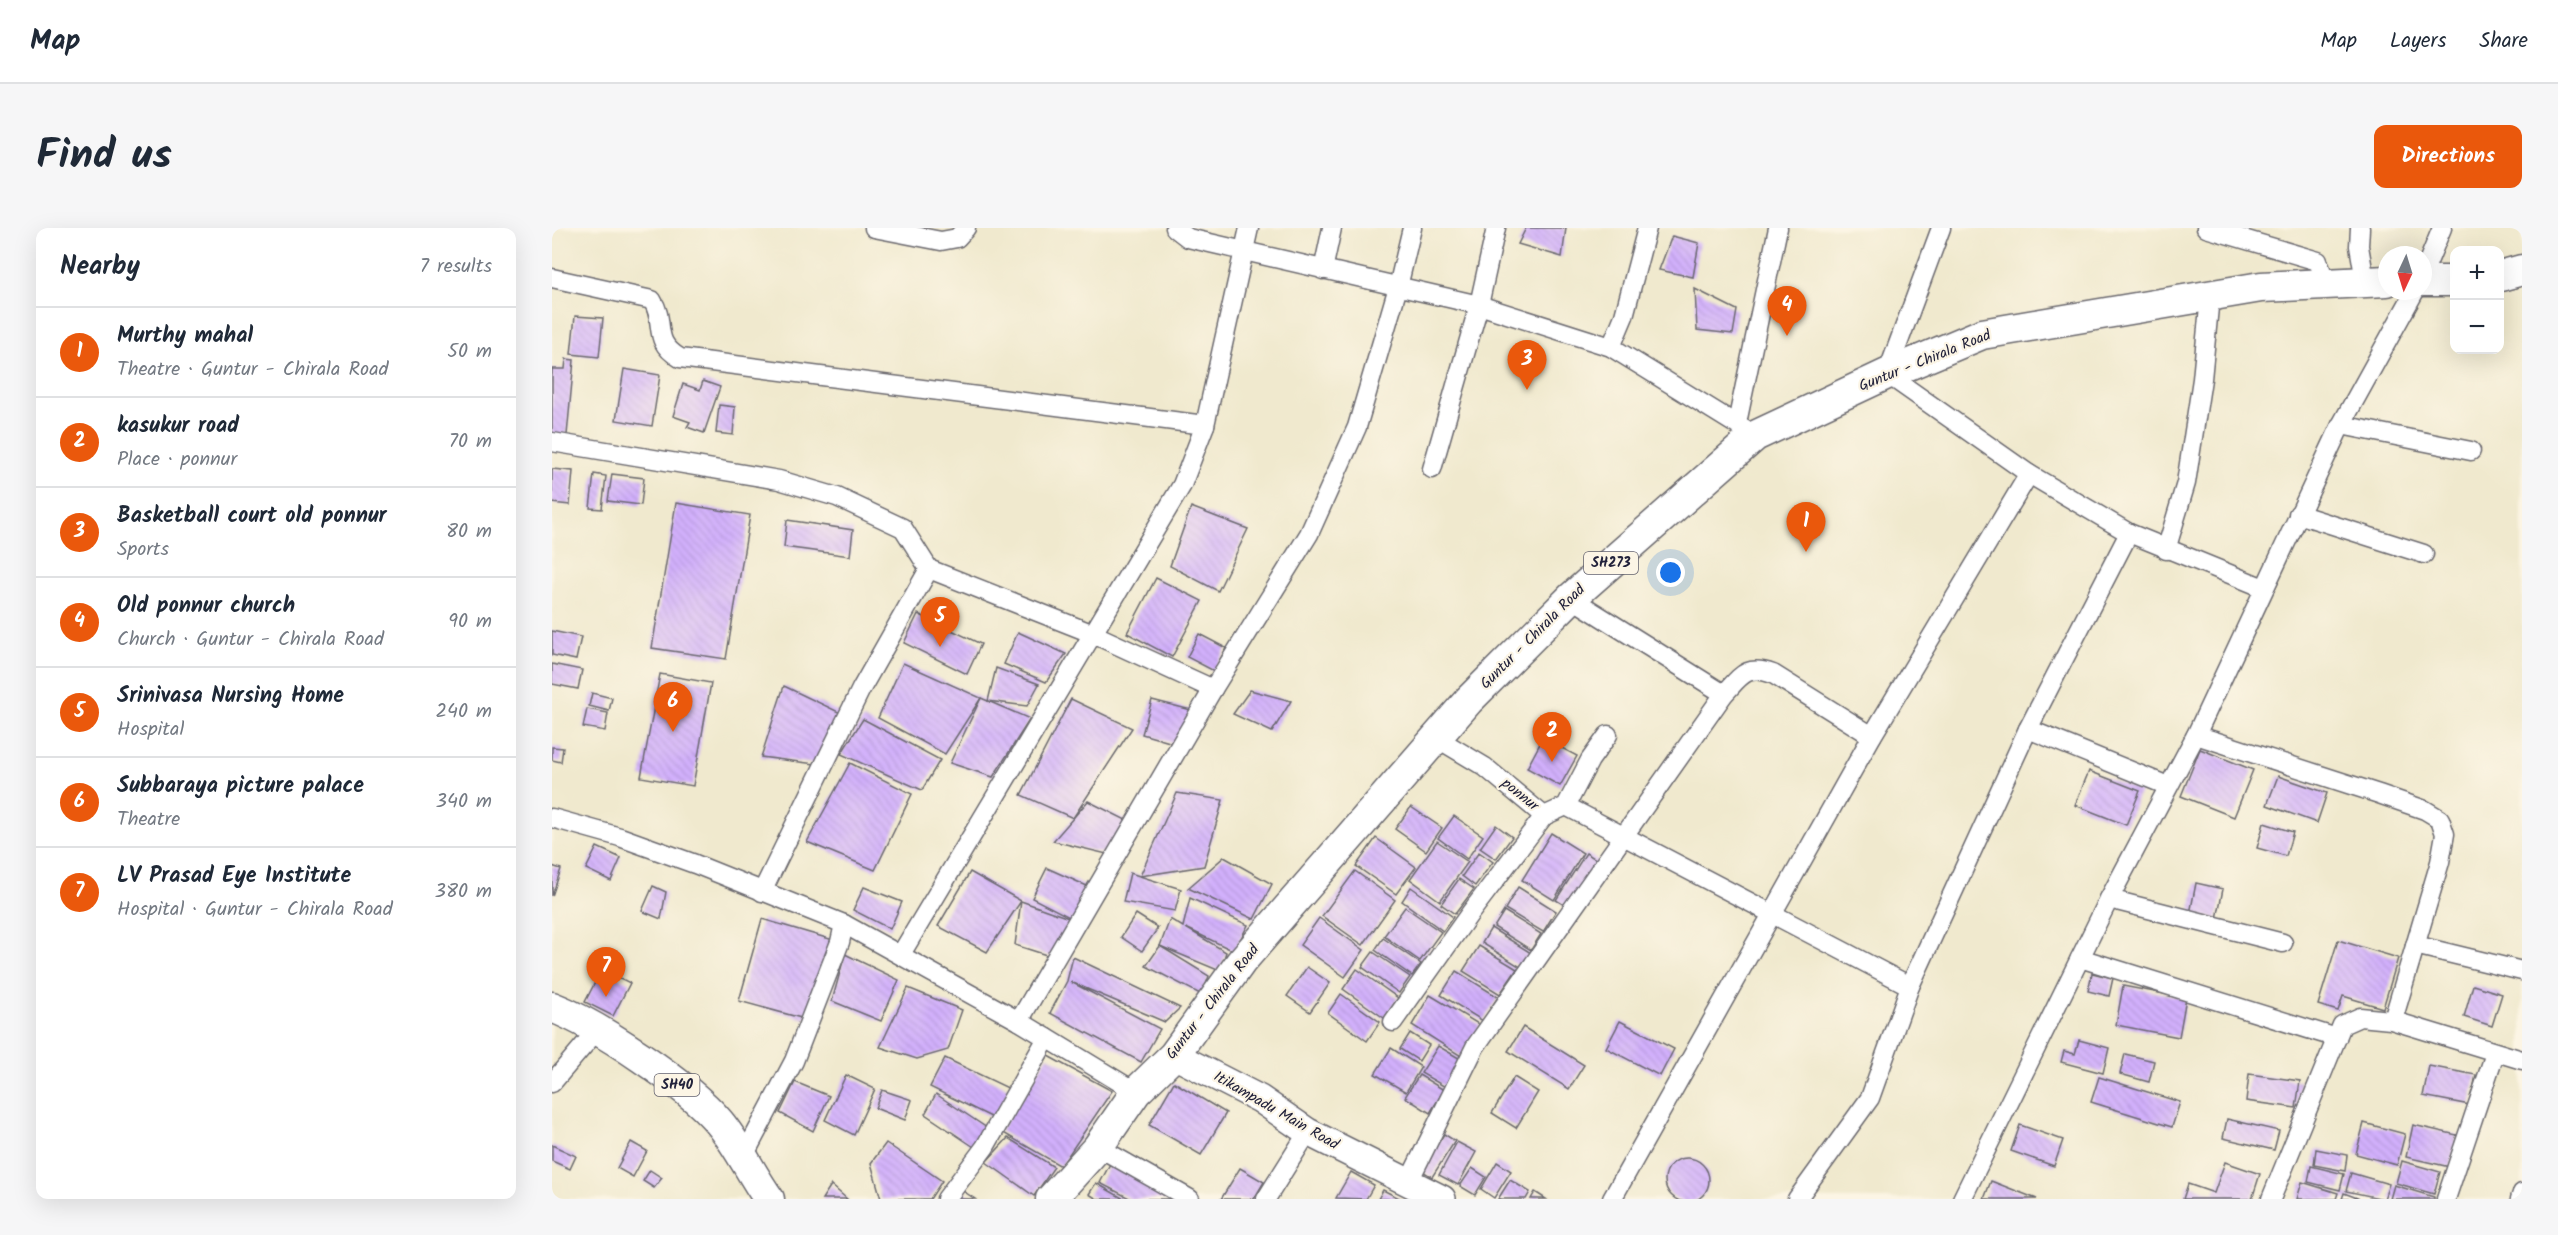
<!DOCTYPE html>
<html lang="en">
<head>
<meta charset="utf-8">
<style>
	:root { --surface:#fff; --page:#f6f6f7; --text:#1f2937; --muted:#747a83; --line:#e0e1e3; --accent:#ea580c }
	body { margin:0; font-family:Kalam,sans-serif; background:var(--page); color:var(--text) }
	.controls { position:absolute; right:18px; top:18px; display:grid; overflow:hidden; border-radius:12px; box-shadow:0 6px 24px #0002 }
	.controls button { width:54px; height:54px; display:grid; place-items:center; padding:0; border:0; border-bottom:2px solid var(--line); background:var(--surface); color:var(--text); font:30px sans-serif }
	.compass { position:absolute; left:1826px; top:18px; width:54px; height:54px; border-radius:50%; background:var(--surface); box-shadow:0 6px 24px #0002; rotate:184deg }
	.you { position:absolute; left:1119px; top:345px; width:21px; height:21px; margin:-15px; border:4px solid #fff; border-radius:50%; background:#1a73e8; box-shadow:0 0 0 9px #1a73e833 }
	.badge { display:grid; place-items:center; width:39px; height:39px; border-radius:50%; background:var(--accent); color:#fff; font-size:20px; font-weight:700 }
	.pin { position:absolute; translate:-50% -50px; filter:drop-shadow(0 2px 3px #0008) }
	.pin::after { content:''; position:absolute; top:32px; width:21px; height:18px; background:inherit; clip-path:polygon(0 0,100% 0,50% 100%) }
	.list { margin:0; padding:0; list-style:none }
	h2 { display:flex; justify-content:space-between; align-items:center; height:78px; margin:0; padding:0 24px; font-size:26px }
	h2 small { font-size:20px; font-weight:400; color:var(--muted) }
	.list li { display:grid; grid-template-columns:39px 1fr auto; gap:18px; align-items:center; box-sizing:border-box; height:90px; padding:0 24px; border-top:2px solid var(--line) }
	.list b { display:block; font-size:22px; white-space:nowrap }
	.list p { margin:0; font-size:20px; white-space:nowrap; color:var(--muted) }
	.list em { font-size:20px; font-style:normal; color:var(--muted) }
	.map { position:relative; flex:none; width:1970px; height:971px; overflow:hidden; border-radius:12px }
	header { display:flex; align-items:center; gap:36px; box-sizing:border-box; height:84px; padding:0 30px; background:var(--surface); border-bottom:2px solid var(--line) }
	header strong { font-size:28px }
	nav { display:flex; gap:33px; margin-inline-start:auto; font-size:21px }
	.intro { display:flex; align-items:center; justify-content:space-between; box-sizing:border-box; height:144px; padding:0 36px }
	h1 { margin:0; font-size:42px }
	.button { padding:15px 27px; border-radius:12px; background:var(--accent); color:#fff; font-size:21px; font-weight:700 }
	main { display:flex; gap:36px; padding:0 36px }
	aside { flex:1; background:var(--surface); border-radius:12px; box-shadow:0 6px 24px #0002 }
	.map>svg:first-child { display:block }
	.building { fill:url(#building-back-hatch) }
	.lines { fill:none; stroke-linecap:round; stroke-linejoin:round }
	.street-casing { stroke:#6a686e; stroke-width:21 }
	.secondary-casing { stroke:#6a686e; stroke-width:30 }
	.primary-casing { stroke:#6a686e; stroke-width:33 }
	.street { stroke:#fff; stroke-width:18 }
	.secondary { stroke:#fff; stroke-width:27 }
	.primary { stroke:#fff; stroke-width:30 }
	.labels { text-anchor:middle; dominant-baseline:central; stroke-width:4.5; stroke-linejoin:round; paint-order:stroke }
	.shield { fill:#fcf5e5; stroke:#63616e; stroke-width:1.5 }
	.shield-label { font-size:14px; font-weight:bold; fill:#22223b }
	.street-label { font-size:15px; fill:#22223b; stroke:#fcf5e5 }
</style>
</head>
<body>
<header>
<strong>Map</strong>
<nav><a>Map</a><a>Layers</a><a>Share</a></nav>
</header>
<div class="intro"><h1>Find us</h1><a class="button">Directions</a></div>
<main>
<aside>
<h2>Nearby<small>7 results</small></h2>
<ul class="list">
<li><span class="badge">1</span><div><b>Murthy mahal</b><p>Theatre · Guntur - Chirala Road</p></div><em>50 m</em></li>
<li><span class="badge">2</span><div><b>kasukur road</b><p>Place · ponnur</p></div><em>70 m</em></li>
<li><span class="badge">3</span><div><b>Basketball court old ponnur</b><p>Sports</p></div><em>80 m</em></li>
<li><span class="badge">4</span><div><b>Old ponnur church</b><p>Church · Guntur - Chirala Road</p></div><em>90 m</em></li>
<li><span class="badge">5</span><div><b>Srinivasa Nursing Home</b><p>Hospital</p></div><em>240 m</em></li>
<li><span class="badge">6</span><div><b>Subbaraya picture palace</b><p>Theatre</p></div><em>340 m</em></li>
<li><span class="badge">7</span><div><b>LV Prasad Eye Institute</b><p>Hospital · Guntur - Chirala Road</p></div><em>380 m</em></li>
</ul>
</aside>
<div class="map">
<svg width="1970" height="971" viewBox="0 0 1970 971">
	<defs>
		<pattern id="building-back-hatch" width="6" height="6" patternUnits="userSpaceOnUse" patternTransform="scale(1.5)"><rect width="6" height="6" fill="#d2b0fc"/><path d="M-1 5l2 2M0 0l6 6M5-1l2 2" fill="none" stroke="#b497d9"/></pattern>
	</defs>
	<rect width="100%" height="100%" fill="#fcf5e5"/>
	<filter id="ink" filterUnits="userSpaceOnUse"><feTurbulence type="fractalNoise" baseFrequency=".0167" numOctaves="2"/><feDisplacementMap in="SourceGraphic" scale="12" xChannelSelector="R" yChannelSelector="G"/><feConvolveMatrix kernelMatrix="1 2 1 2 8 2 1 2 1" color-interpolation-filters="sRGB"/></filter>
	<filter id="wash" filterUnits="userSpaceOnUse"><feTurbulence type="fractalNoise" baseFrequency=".008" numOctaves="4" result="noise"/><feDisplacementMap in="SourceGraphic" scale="24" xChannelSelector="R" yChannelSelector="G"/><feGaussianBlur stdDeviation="1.35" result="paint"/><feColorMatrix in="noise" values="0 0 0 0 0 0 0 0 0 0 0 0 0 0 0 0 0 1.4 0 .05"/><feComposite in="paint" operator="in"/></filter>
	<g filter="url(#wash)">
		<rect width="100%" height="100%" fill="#f0e9ce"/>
		<g id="blocks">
			<!-- building -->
			<g class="building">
				<polygon points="974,0 1014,0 1010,29 966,16"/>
				<polygon points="1120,8 1147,15 1141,49 1107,42"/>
				<polygon points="1143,61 1185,82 1181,106 1145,102"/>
				<polygon points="23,88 51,90 47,129 19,126"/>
				<polygon points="14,131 22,132 15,207 0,206 0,141 13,141"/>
				<polygon points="72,141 108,147 100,198 64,192"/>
				<polygon points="151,153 168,159 152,205 135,199 138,194 121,188 131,156 148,162"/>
				<polygon points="167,177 183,179 181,207 164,205"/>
				<polygon points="0,241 21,243 18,277 0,275"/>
				<polygon points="42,246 54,248 50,281 38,280"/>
				<polygon points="60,246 92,250 89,277 56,273"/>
				<polygon points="124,275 198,287 174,431 100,420"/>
				<polygon points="639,279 696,301 666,363 618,338"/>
				<polygon points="235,292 301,302 298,328 232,319"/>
				<polygon points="604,350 650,373 620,429 575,405"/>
				<polygon points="366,386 429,416 415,446 352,415"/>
				<polygon points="0,403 29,409 24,432 0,427"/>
				<polygon points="466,404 514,426 494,454 452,436"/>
				<polygon points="647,406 674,420 662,443 635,429"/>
				<polygon points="351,435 429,470 393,526 326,490"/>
				<polygon points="0,436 30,442 26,461 0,456"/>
				<polygon points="444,440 487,456 475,478 436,473"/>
				<polygon points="108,446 159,455 141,558 89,549"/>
				<polygon points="232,458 295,488 271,537 209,529"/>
				<polygon points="698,462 739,473 720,504 681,486"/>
				<polygon points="40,465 60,470 57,483 37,478"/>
				<polygon points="429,470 478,491 441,549 398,535"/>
				<polygon points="519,471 580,500 521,590 469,567"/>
				<polygon points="600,472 647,484 628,517 590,506"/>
				<polygon points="35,481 56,485 53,503 31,499"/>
				<polygon points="311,491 388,532 370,562 289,526"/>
				<polygon points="991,510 1025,528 1008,558 975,540"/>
				<polygon points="0,519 11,520 9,534 0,532"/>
				<polygon points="1648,521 1701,542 1682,589 1629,568"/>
				<polygon points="298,535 360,566 323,642 255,614"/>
				<polygon points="1537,543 1588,563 1574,597 1523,577"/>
				<polygon points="1726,548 1775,565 1765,595 1715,577"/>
				<polygon points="625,565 671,572 652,638 588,648"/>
				<polygon points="536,573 582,596 563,628 501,613"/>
				<polygon points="859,579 890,600 874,623 843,601"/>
				<polygon points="902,588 931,608 915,631 886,610"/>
				<polygon points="1712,595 1741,604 1734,628 1705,620"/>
				<polygon points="944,597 960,609 944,631 928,620"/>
				<polygon points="999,605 1031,625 1002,672 970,652"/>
				<polygon points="824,610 864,639 844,666 804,638"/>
				<polygon points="885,613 916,634 888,673 858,651"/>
				<polygon points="45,619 69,630 59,653 34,641"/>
				<polygon points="927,624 941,634 923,658 910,648"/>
				<polygon points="1034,625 1047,633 1017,680 1004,672"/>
				<polygon points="672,629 720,656 702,691 636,660"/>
				<polygon points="0,638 9,641 0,668"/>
				<polygon points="495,640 535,658 525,693 480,670"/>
				<polygon points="803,643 843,672 811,717 770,688"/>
				<polygon points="418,644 469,673 525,693 504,730 463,717 469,673 435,724 386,698"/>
				<polygon points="578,645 629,661 623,683 571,674"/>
				<polygon points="907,651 922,661 903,686 889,676"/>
				<polygon points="1644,655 1671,661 1665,691 1638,686"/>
				<polygon points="101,658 114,664 109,691 90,683"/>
				<polygon points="312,659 350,674 338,701 301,682"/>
				<polygon points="859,659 901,689 891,703 850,673"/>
				<polygon points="966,659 1004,683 991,704 953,681"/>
				<polygon points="638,670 696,697 682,723 634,700 674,724 668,743 608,718 618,691 631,699"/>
				<polygon points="853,679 889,704 868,733 832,708"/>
				<polygon points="952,683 989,706 979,722 942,699"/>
				<polygon points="584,686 606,700 590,723 569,709"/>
				<polygon points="767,690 812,722 793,749 748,717"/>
				<polygon points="210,691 288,714 253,791 187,773"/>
				<polygon points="939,700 979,725 970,740 930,715"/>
				<polygon points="831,710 869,736 860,748 823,722"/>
				<polygon points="1786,712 1846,730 1831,780 1791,768 1786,783 1766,777"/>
				<polygon points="608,718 657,748 650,767 594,738"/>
				<polygon points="927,718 965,741 948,766 911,743"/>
				<polygon points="821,724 858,749 847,765 810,739"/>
				<polygon points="293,726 347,752 329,793 280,773"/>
				<polygon points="521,729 628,780 613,794 519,754 608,801 589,834 498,785 515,753"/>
				<polygon points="755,739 778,755 758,784 735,768"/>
				<polygon points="50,741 78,755 61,788 33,774"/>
				<polygon points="805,741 846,770 832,790 791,761"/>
				<polygon points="904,743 946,769 931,793 889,767"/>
				<polygon points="1540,745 1561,750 1557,768 1536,763"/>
				<polygon points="1921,757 1950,766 1940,798 1912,789"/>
				<polygon points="1571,758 1634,770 1627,809 1564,797"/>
				<polygon points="356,760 410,782 396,822 365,831 328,819"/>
				<polygon points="789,766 828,794 815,813 776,785"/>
				<polygon points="878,767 928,797 909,828 860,797"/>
				<polygon points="1068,793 1122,821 1108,848 1054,820"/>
				<polygon points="971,799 1032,837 1017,861 956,823"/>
				<polygon points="858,805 877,817 867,833 848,821"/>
				<polygon points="1527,812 1557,820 1551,845 1509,834 1512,823 1523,826"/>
				<polygon points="886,818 912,833 895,860 869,845"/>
				<polygon points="839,820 869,839 854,864 823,846"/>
				<polygon points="1573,826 1602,833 1597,854 1568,846"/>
				<polygon points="496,828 560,863 509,938 448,903"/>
				<polygon points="393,830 458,861 441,890 378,859"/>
				<polygon points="1877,838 1924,847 1918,877 1871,868"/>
				<polygon points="1697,846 1748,853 1744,880 1694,873"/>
				<polygon points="294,847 323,861 302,907 273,892"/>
				<polygon points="867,847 892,862 878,885 853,869"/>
				<polygon points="962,849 986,864 964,900 940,885"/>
				<polygon points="1547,849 1628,874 1620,899 1539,874"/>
				<polygon points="243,854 277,868 261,903 228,885"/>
				<polygon points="622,854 674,885 649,927 597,897"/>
				<polygon points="330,862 360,872 353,892 323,880"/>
				<polygon points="384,866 438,902 428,923 373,886"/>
				<polygon points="1675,891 1727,903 1722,922 1671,910"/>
				<polygon points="1812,895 1853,906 1845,937 1804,926"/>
				<polygon points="1468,897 1511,912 1502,938 1459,923"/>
				<polygon points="1861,897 1905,907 1898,939 1854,929"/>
				<polygon points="892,906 903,913 880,949 869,942"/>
				<polygon points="456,910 502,939 482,968 434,934"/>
				<polygon points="79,914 95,923 81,949 65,940"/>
				<polygon points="905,914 924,924 906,957 887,947"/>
				<polygon points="334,915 390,953 378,971 329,971 319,935"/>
				<polygon points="0,917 24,928 18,941 0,933"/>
				<polygon points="1764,921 1795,927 1793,943 1762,937"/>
				<circle cx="1135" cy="952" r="22"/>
				<polygon points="560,932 630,971 579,971 548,955"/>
				<polygon points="1850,933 1888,944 1882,966 1844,955"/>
				<polygon points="945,934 959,943 942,970 929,961"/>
				<polygon points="1673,934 1708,946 1700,971 1631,971 1636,956 1662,965"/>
				<polygon points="1759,938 1792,946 1788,962 1756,954"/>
				<polygon points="688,940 712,954 702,971 669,971"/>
				<polygon points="920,940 934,949 923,967 908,958"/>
				<polygon points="98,942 110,950 102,960 91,953"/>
				<polygon points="799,944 822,957 814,971 784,970"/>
				<polygon points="1799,945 1837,956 1832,971 1794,963"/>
				<polygon points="958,952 978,964 974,971 946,971"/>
				<polygon points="1439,953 1485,971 1432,971"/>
				<polygon points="1750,954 1786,965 1784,971 1745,971"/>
				<polygon points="544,955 572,971 545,971 537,966"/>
				<polygon points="279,957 295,971 270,971"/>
				<polygon points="1842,957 1882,969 1882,971 1838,971"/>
				<polygon points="408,961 423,971 401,971"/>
				<polygon points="831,962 849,971 826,971"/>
				<polygon points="983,964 994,971 979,971"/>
				<polygon points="1792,965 1808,971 1790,971"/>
			</g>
		</g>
	</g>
	<g filter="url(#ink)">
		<use href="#blocks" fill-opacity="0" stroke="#6a686e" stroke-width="1.5"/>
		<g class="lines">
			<!-- street casing -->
			<g class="street-casing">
				<g id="street">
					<polyline points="322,0 389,13 405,10 414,0"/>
					<polyline points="623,0 636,10 927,77 1059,119 1203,208"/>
					<polyline points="1389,0 1335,146 1477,246 1577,305 1712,360"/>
					<polyline points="1654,0 1766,33 1774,55"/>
					<polyline points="1808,0 1807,18 1813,53"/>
					<polyline points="771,42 780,0"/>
					<polyline points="1871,46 1890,0"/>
					<path d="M0,50L100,72C115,95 98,112 128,130L653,197"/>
					<polyline points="1059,119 1072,88 1095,0"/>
					<polyline points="1185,195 1226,0"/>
					<polyline points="1789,197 1919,223"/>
					<polyline points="0,214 227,252 285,269 351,300 377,341 539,405 661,461"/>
					<polyline points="880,241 927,77 944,0"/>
					<polyline points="1746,286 1872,326"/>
					<polyline points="1614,322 1634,255 1650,151 1658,69"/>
					<polyline points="1019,370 1172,466"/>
					<polyline points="1476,501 1616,558"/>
					<polyline points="1644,507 1827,566 1873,582 1888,591 1893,606 1888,634 1841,792"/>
					<polyline points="883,509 933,539 992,588 1014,578 1038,532 1056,507"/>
					<polyline points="1014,578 1358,758"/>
					<polyline points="0,590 68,609 143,636 292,696 467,793 584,864"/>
					<polyline points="210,664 309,461 377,341"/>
					<polyline points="1557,671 1731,715"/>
					<polyline points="1863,717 1970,743"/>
					<polyline points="349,726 630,257 653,197 697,0"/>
					<polyline points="1528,730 1785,810"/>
					<polyline points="467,793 661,461 757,306 805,199 846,59 860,0"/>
					<polyline points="841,794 919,684 992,588"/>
					<polyline points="0,855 45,802"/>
					<polyline points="546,919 638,971"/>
					<polyline points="192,928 242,833 288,714 292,696"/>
					<path d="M857,953L923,819L1172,466C1189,448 1194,436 1221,446L1320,508"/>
					<polyline points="394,971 433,919 495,810"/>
					<polyline points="714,971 756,904"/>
					<polyline points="1060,971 1320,508 1477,246"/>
					<polyline points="1245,971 1318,870 1358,758 1476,501 1577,305"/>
					<polyline points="1410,971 1557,671 1644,507 1789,197 1863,63"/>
					<polyline points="1719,971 1790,797 1808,789 1839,792 1970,832"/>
					<polyline points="1894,971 1943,825"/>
					<polyline points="1968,971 1970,965"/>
				</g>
			</g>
			<!-- secondary casing -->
			<g class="secondary-casing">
				<polyline id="secondary" points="622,827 708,871 756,904 890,971"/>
			</g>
			<!-- primary casing -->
			<g class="primary-casing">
				<g id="primary">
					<polyline points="1948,48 1970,42"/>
					<polyline points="1871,53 1902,53"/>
					<path d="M0,779C46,797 135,856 167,894C187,918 199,946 217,971"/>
					<polyline points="499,971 546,919 584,864 622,827 689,734 917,472 1019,370 1203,208 1335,146 1430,106 1709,59 1835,53"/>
				</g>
			</g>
			<!-- street -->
			<use href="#street" class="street"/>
			<!-- secondary -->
			<use href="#secondary" class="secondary"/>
			<!-- primary -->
			<use href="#primary" class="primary"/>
		</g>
	</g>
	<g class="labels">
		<!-- shield labels -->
		<g class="shield">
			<rect x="1032" y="324" width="54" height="22" rx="4.5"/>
			<rect x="102.5" y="846" width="45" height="22" rx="4.5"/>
		</g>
		<g class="shield-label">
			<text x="1059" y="335">SH273</text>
			<text x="125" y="857">SH40</text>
		</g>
		<!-- street labels -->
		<g class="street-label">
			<text transform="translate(1373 133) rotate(-22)">Guntur - Chirala Road</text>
			<text transform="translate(981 409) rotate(-45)">Guntur - Chirala Road</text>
			<text transform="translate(968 567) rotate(39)">ponnur</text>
			<text transform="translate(661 774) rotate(-52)">Guntur - Chirala Road</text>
			<text transform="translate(724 883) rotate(30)">Itikampadu Main Road</text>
		</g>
	</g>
</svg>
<div class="controls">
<button>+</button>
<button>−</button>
</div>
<svg class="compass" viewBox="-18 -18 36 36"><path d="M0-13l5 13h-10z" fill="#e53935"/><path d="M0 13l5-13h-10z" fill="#747a83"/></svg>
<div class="you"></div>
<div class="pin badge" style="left:1254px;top:324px">1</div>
<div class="pin badge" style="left:1000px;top:534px">2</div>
<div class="pin badge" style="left:975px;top:162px">3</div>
<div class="pin badge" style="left:1235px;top:108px">4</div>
<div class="pin badge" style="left:388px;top:419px">5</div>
<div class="pin badge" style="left:121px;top:504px">6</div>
<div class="pin badge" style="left:54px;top:769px">7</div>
</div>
</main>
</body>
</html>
